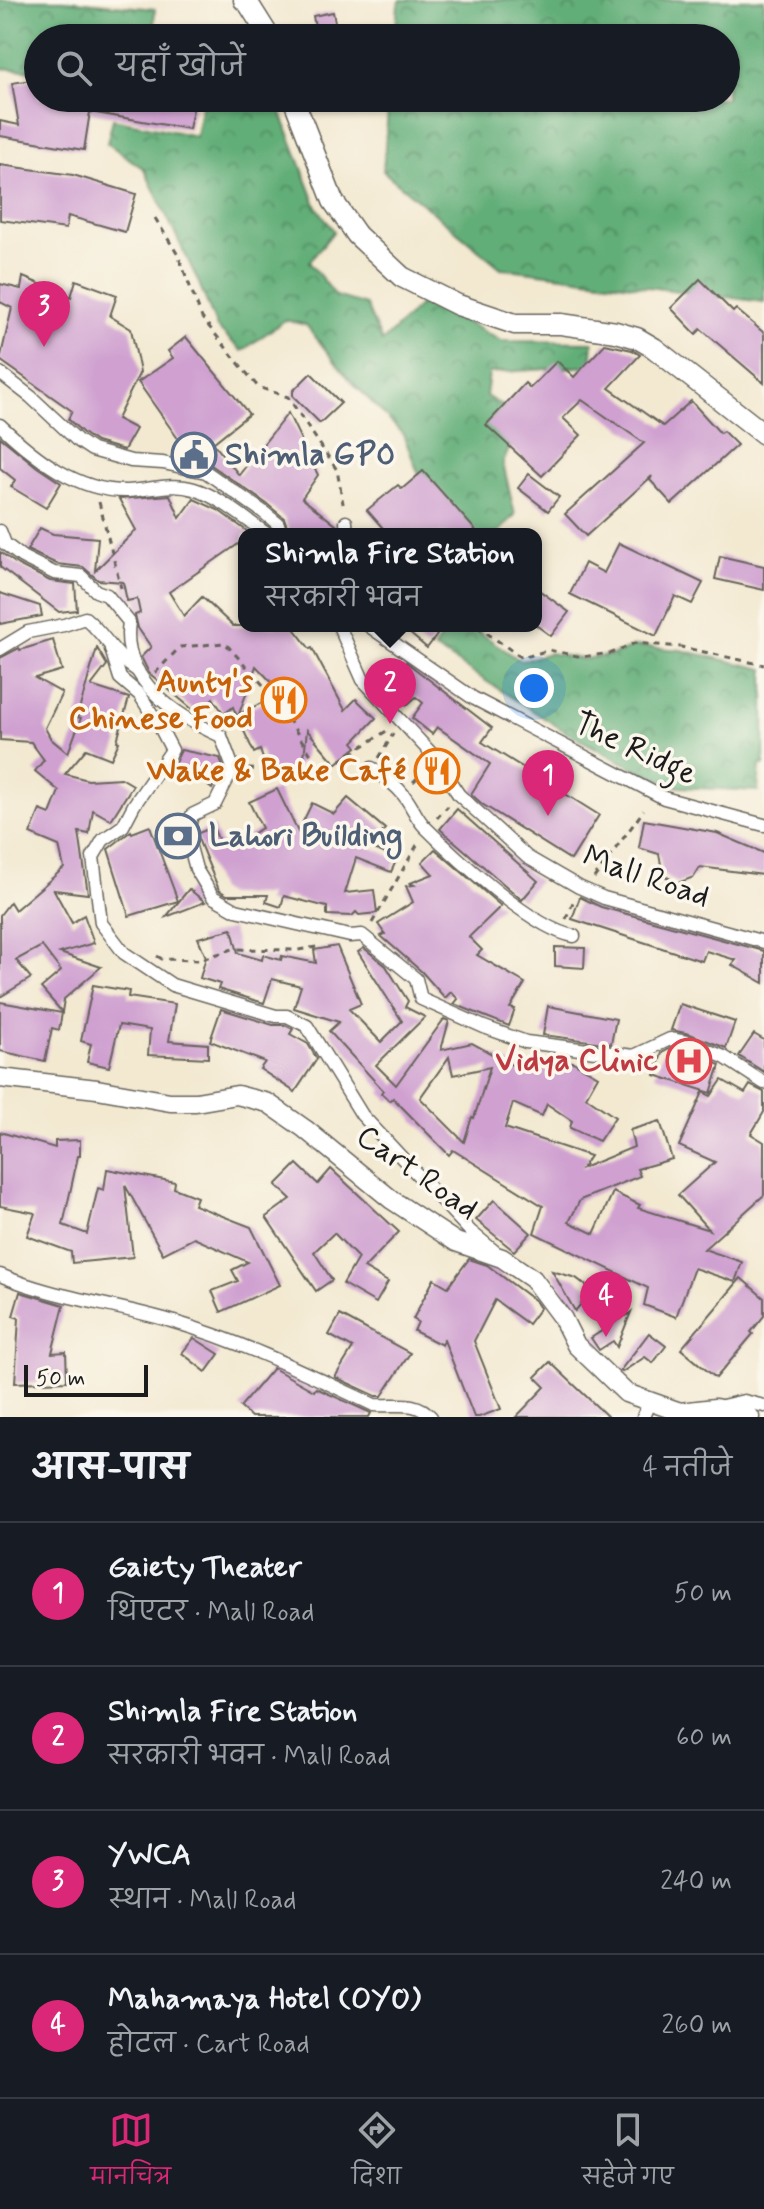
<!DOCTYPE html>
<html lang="hi">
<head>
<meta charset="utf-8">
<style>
	:root { --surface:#171b24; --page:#242831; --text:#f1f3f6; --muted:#9ea1a6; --line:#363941; --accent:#db2777 }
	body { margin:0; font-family:Mynerve,"Playpen Sans Deva",sans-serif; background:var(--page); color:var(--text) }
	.scale { position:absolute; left:24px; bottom:20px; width:124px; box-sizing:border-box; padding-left:8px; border:4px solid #1c1c1c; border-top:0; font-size:22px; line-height:28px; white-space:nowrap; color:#1c1c1c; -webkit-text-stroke:6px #fbf7ec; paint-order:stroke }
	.you { position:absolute; left:534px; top:688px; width:28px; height:28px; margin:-20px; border:6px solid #fff; border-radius:50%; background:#1a73e8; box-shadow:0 0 0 12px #1a73e833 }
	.badge { display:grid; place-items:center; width:52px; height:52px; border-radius:50%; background:var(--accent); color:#fff; font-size:26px; font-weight:700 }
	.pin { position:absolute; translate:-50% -66px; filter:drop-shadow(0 2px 4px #0008) }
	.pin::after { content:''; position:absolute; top:42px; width:28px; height:24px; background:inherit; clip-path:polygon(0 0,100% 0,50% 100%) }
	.popup { position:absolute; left:238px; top:528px; width:304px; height:104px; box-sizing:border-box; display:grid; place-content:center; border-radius:16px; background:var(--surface); filter:drop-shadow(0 2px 6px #0005); font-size:26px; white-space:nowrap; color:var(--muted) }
	.popup b { font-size:30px; color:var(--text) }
	.popup::after { content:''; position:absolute; left:50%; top:100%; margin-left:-16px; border:16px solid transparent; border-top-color:var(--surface) }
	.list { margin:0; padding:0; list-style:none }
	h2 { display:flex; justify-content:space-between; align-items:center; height:104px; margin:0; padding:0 32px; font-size:34px }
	h2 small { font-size:26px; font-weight:400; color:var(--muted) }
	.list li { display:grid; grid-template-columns:52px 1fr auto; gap:24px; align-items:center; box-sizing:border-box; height:144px; padding:0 32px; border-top:2px solid var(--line) }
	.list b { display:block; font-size:30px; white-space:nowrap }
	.list p { margin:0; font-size:26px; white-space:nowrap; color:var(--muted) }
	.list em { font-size:26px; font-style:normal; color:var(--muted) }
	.icon { flex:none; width:44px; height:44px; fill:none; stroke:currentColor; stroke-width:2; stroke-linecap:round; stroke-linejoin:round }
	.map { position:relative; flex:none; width:764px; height:1417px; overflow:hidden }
	.search { position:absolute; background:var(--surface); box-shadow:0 2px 6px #0004; left:24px; right:24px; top:24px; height:88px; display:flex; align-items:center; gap:20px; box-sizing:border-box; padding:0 28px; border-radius:44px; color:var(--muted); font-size:30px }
	.sheet { height:680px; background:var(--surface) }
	nav { display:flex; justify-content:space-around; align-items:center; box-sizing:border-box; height:112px; border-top:2px solid var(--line); background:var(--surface); font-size:22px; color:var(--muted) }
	nav a { display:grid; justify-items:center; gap:4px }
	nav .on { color:var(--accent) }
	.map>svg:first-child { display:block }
	.forest { fill:url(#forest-crowns); stroke:#3f654a; stroke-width:2 }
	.building { fill:#cfa0d0; fill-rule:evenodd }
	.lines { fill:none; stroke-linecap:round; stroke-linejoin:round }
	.street-casing { stroke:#67645b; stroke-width:15 }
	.secondary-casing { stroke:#67645b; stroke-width:21 }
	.primary-casing { stroke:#67645b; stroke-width:23 }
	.path { stroke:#67645b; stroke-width:3; stroke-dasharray:6 6; stroke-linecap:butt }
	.street { stroke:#fff; stroke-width:12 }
	.secondary { stroke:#fff; stroke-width:18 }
	.primary { stroke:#fff; stroke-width:20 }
	.labels { text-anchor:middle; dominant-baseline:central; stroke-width:7; stroke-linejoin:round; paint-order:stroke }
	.service-label { font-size:32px; font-weight:bold; fill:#4e5e75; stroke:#fbf7ec; text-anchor:start }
	.food-label { font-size:32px; font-weight:bold; fill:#c56008; stroke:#fbf7ec; text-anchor:end }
	.street-label { font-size:32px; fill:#1c1c1c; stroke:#fbf7ec }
	.health-label { font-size:32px; font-weight:bold; fill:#be3a42; stroke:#fbf7ec; text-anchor:end }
</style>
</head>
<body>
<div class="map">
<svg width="764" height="1417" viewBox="0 0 764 1417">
	<defs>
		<pattern id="forest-crowns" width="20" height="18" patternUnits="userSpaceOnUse" patternTransform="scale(2)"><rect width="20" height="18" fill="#62ae78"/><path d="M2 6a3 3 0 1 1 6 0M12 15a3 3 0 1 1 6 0" fill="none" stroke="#508d62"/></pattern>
	</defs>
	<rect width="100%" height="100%" fill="#fbf7ec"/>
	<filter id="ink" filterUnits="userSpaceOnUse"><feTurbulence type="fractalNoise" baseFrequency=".0125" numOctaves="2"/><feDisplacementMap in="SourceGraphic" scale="16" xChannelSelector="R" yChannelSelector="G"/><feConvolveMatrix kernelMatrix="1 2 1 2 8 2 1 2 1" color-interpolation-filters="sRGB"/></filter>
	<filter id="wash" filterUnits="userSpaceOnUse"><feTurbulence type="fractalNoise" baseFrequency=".006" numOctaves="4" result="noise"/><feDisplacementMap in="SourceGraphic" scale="32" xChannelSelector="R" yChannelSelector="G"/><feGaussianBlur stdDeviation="1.8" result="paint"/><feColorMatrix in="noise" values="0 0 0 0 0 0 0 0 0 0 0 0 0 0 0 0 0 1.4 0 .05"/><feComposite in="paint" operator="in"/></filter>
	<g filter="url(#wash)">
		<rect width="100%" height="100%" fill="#f3e9d1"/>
		<!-- forest -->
		<g class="forest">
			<polygon points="0,0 63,0 155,9 154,25 221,38 38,38 38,71 0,68"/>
			<polygon points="401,0 764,0 764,302 501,268 383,171 389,98 726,98 726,38 395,38 398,5"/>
			<polygon points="203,98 275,98 317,207 334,231 309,262 336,296 366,305 382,342 425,300 501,341 593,342 591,366 489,373 486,396 508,409 513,439 503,463 515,515 497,534 478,534 421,480 403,434 348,378 306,325 285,320 242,351 217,328 198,281 144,169 107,143 113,119 196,136"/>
			<polygon points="449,626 470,626 521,661 549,653 583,659 613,655 635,646 681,650 764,669 764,765 760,765 758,791 678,787 620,761 566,732 434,648"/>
		</g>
		<g id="blocks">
			<!-- building -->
			<g class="building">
				<polygon points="333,12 338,38 317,38 313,16"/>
				<polygon points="38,79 38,98 158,98 194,104 189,129 90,112 84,150 0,136 0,121 19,125 12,83"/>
				<polygon points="0,165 73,175 136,194 125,232 68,216 66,229 0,220"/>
				<polygon points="23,277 71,297 76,280 117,295 110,316 131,329 140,372 117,419 136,429 124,450 96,442 83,433 68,419 72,411 0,360 12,308 0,302 0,284 21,289"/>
				<polygon points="700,279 733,312 736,309 764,333 764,383 701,329 696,334 671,308"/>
				<polygon points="186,337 249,414 213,443 239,475 288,413 318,475 302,498 337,526 331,534 290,534 284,518 267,504 211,465 193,460 138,382 173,358 168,351"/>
				<polygon points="605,344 632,350 640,355 609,388 663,426 691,401 720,433 723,431 737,445 672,504 650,480 652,476 586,536 565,514 644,443 582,400 563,418 581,435 542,476 486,425 525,383 530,388 557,361 574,377"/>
				<polygon points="311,373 341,403 320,423 293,396 293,391"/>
				<polygon points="0,437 37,467 61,483 46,508 11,487 15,480 0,468"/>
				<polygon points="423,471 479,534 388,534 367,510 398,485 402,489"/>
				<polygon points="529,474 559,497 548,511 518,488"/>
				<path d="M170,495L180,518L194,499L218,510L251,534H244V540L169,592L184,616L202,597L233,626H292L310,649L312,648L345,710L356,699L376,718L353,742L357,747L336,764L307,730L304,757L295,770L271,782L260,750L254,753L233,707L224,714L213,698L198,714L149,673L141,657L151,647L138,628L135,615L140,613L137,599L127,601L123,582L98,580L83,567L57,564L27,550L40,528L53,534L98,538L95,571L136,530L119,499ZM256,666L282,693L239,714Z"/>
				<polygon points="619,543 703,583 692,604 675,596 656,636 570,594 585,563 604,573"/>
				<polygon points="0,552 18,565 50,581 75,584 77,610 59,612 0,567"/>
				<polygon points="720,556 764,566 764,590 715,579"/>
				<polygon points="536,588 569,612 551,636 536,625"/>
				<polygon points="0,593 40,606 42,616 0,624"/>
				<polygon points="401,626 426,626 437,635 427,648"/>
				<polygon points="53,640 62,670 35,678 62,693 45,728 51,739 68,753 81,718 77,717 97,648 107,665 91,686 129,698 117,741 119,742 111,759 86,749 65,774 88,780 121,778 133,785 111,820 93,810 89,834 79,832 88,894 54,890 72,923 84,915 94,943 60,953 101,967 64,999 62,1012 41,988 61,971 42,946 16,960 31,978 0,997 0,915 10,902 15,910 64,868 59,846 30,834 40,810 50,814 59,791 35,771 44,760 31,742 0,740 0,658 19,648 20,650"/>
				<polygon points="406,662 492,728 482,742 599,815 571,860 482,804 471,794 490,764 437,727 432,734 412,718 423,703 416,697 407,705 388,687"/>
				<polygon points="181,750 220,758 223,767 212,789 203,782 205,776 172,769"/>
				<polygon points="277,789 298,832 312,803 334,814 348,798 385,829 370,847 397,859 391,872 356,858 345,893 374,890 377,913 359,915 356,912 352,916 327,915 327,907 284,896 281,907 266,902 268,895 227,895 219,890 196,834 213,827 221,846 248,836 262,828 249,802"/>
				<polygon points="457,809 538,881 522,900 440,829"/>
				<polygon points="644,820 717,833 764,853 764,875 700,867 694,877 678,883 663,875 659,854 639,848"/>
				<polygon points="150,826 178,901 129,916 108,849 131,831 132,833"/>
				<polygon points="435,849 501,906 469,937 482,950 477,955 525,983 510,1008 515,1009 509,1026 454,1004 458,999 451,992 445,998 422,972 381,936 385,934 378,924 413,902 406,886 414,885 410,883 433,874 422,862"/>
				<polygon points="189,889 205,902 166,917"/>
				<polygon points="580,897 601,907 764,951 764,983 732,965 736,960 706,951 702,961 572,919"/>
				<path d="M232,929L238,953L262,960L263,955L281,960L282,956L316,963L314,950L337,946L361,1004L349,1009L381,1042L402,1021L358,952L364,948L386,966L408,1001L405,1007L425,1017L376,1065L396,1085L444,1019L449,1021L441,1050L472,1043L512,1065L573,1062L598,1076L586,1097L615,1117L599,1141L570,1128L572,1121L547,1104L542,1116L513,1103L505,1128L590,1156L582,1168L634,1147L630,1130L660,1121L672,1159L637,1169L640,1176L580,1200L569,1222L594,1234L613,1192L640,1205L638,1208L709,1230L678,1195L715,1162L679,1146L703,1092L711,1096L722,1080L745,1093L750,1085L764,1092V1112L751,1134L764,1142V1195L704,1249L742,1262L735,1282L694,1268L676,1317L644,1305L648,1288L534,1233L543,1206L453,1150L449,1155L393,1098L390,1101L381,1093L383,1090L329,1031L339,1022L294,1008L301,986L272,979L264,1003L218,989L220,984L200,978L206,957L198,938ZM449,1057L453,1075L490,1067L474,1118L472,1117L464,1142L420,1098Z"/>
				<polygon points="555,947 585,948 584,968 555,966"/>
				<polygon points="93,985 129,991 128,997 175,1004 169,1041 208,1044 208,1058 148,1055 150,1030 119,1025 109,1067 87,1062 91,1044 81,1041"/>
				<polygon points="0,1002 62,1013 59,1030 52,1028 45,1061 0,1051"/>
				<polygon points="680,1004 735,1022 726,1048 690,1034 671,1030"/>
				<polygon points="548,1006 616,1019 611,1044 543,1035"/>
				<polygon points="221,1009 273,1025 285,1025 293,1029 290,1034 308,1044 317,1059 295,1092 260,1069 265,1062 210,1041"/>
				<polygon points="754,1034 764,1040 764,1072 739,1056"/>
				<polygon points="671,1048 684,1051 720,1065 711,1093 655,1075 662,1053"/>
				<polygon points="0,1132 55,1148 55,1141 80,1140 80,1156 78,1156 63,1225 87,1234 98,1188 104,1190 107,1169 175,1182 174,1188 197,1197 194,1205 251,1227 280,1285 221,1312 212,1291 238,1281 232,1270 248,1262 194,1238 163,1254 125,1185 133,1257 72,1263 71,1252 27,1236 35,1213 0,1206"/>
				<polygon points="297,1164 318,1184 331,1169 399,1232 364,1268 388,1282 376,1303 343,1284 358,1258 334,1233 314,1252 332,1280 316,1291 266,1217 291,1199 276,1185"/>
				<polygon points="494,1200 531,1233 514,1251 476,1220"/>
				<polygon points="469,1259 487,1265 535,1301 540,1308 528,1324 495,1300 474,1341 501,1409 479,1417 474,1417 444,1340 442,1345 414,1331 418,1322 413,1319 434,1279 448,1287"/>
				<polygon points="552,1271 576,1278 626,1316 631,1312 617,1347 613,1341 599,1350 591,1338 620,1319 582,1303 575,1311"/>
				<polygon points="741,1278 764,1298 764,1316 751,1332 753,1334 716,1378 681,1349"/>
				<polygon points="20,1292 64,1305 52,1353 66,1352 67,1381 15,1383 19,1318 13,1316"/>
				<polygon points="340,1315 410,1353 382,1396 376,1396 335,1377 353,1348 329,1335"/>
				<polygon points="649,1333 666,1346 653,1363 645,1357 622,1372 620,1371"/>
				<polygon points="194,1338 219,1354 206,1372 182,1353"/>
				<polygon points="550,1362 608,1417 516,1417 545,1387 535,1377"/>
				<polygon points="273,1368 314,1391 316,1388 371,1413 369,1417 251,1417 240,1407"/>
			</g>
		</g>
	</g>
	<g filter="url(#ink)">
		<use href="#blocks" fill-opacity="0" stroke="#67645b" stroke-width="2"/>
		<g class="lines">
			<!-- street casing -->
			<g class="street-casing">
				<g id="street">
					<polyline points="0,373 31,397 77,440 92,450 131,461 163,463 206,472 262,511 278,524 281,534"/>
					<path d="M0,425C34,457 77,492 127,491C149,490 172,482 194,489C220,497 245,519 267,534"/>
					<polyline points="346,522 347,534"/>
					<path d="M0,531L5,544L22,557L54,573L81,576L96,591L107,595L129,622C120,680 176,716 221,736L233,768L215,804L192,815L187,834L190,847L196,869L213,897L236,910L350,936L362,935L416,979L421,999L484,1027L526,1042L634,1056L670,1039L687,1042L724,1057L764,1083"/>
					<polyline points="339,626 363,680 430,752 459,795 527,857 579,887 604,898 764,942"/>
					<polyline points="369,626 473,698 664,798 764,825"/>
					<path d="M0,649L28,632L64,625L85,618C106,635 113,656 138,671"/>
					<polyline points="111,649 120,678 140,695 160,727 172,750 134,805 123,826 103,840 93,857 101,923 124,953 172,985 276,1016 287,1016 307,1026 362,1115 471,1232 494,1251"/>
					<path d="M372,768C382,776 394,783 401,792C411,802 415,817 425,827C455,857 534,930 574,936"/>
					<path d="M0,1275C54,1298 115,1304 171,1321C241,1341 308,1374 374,1405C396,1407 415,1399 431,1417"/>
					<polyline points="718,1407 744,1401 764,1406"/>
					<polyline points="643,1417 649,1403"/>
				</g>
			</g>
			<!-- secondary casing -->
			<g class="secondary-casing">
				<polyline id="secondary" points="0,1078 97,1089 170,1102 196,1102 237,1095 268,1103 305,1129 392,1200 456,1242 502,1258 533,1279 563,1319 576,1345 626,1393 680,1412 715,1408 750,1417"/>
			</g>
			<!-- primary casing -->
			<g class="primary-casing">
				<g id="primary">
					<polyline points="244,0 248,3 270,38"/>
					<polyline points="293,98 333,201 357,235 402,277 458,305 515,324 561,324 616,332 637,338 654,348 764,434"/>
				</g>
			</g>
			<!-- path -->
			<g class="path">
				<polyline points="155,218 178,255 202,318 258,387 288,397 337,470 344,509"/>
				<polyline points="99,502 121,588"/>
				<polyline points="477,626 522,658 549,650 582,657 612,653 635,643 681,647 764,665"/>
				<polyline points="155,673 180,647 225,643 274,697 322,772"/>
				<polyline points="379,758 393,734"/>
				<polyline points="248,769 322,772 388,730"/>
				<polyline points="413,782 425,771"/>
				<polyline points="437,818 448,806"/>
				<polyline points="594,878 644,810"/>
				<polyline points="566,919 574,900"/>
				<polyline points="372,923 420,840"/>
				<polyline points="157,956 162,959 199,960 233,949 298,950 322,946"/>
			</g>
			<!-- street -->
			<use href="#street" class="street"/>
			<!-- secondary -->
			<use href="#secondary" class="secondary"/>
			<!-- primary -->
			<use href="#primary" class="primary"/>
		</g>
	</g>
	<!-- icons -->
	<defs>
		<g id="civic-ring" transform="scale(2.3)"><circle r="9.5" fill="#fbf7ec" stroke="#5c6f8a" stroke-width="1.5"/><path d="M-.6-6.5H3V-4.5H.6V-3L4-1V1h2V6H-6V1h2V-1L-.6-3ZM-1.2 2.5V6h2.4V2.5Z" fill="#5c6f8a"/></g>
		<g id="restaurant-ring" transform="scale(2.3)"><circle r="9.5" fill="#fbf7ec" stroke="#e8710a" stroke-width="1.5"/><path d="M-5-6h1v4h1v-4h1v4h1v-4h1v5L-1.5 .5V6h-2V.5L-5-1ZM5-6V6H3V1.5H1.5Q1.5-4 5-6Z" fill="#e8710a"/></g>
		<g id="bank-ring" transform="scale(2.3)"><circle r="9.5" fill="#fbf7ec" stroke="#5c6f8a" stroke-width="1.5"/><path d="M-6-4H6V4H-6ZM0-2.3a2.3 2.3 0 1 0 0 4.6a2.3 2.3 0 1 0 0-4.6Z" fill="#5c6f8a"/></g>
		<g id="hospital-ring" transform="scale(2.3)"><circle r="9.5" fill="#fbf7ec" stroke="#e0444e" stroke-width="1.5"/><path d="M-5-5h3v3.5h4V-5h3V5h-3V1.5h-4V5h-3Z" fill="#e0444e"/></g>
	</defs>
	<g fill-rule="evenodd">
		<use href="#civic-ring" x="194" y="455"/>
		<use href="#restaurant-ring" x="284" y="700"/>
		<use href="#restaurant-ring" x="437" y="771"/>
		<use href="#bank-ring" x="178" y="836"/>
		<use href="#hospital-ring" x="689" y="1061"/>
	</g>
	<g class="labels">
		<!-- service labels -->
		<g class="service-label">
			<text x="225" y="455">Shimla GPO</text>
			<text x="209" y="836">Lahori Building</text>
		</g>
		<!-- food labels -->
		<g class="food-label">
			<text x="253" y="682">Aunty's<tspan x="253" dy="37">Chinese Food</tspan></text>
			<text x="406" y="771">Wake &amp; Bake Café</text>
		</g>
		<!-- street labels -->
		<g class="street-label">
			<text transform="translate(635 749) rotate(25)">The Ridge</text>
			<text transform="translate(646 877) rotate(19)">Mall Road</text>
			<text transform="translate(417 1173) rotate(35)">Cart Road</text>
		</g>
		<!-- health labels -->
		<g class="health-label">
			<text x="658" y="1061">Vidya Clinic</text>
		</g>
	</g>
</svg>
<div class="scale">50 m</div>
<div class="you"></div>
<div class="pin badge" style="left:548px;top:816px">1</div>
<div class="pin badge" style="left:390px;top:724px">2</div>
<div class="popup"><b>Shimla Fire Station</b>सरकारी भवन</div>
<div class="pin badge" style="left:44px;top:347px">3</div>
<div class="pin badge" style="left:606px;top:1337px">4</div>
<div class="search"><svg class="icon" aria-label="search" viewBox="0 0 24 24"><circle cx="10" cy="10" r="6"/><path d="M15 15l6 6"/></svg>यहाँ खोजें</div>
</div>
<section class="sheet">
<h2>आस-पास<small>4 नतीजे</small></h2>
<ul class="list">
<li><span class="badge">1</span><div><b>Gaiety Theater</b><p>थिएटर · Mall Road</p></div><em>50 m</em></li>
<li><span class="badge">2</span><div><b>Shimla Fire Station</b><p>सरकारी भवन · Mall Road</p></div><em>60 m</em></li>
<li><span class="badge">3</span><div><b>YWCA</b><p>स्थान · Mall Road</p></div><em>240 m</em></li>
<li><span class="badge">4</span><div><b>Mahamaya Hotel (OYO)</b><p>होटल · Cart Road</p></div><em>260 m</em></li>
</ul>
</section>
<nav>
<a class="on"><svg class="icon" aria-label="map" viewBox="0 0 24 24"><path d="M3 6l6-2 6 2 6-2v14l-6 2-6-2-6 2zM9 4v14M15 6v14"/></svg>मानचित्र</a>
<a><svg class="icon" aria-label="directions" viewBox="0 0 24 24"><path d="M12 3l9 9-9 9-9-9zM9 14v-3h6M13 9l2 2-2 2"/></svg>दिशा</a>
<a><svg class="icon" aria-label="saved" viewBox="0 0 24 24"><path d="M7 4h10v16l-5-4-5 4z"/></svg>सहेजे गए</a>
</nav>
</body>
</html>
